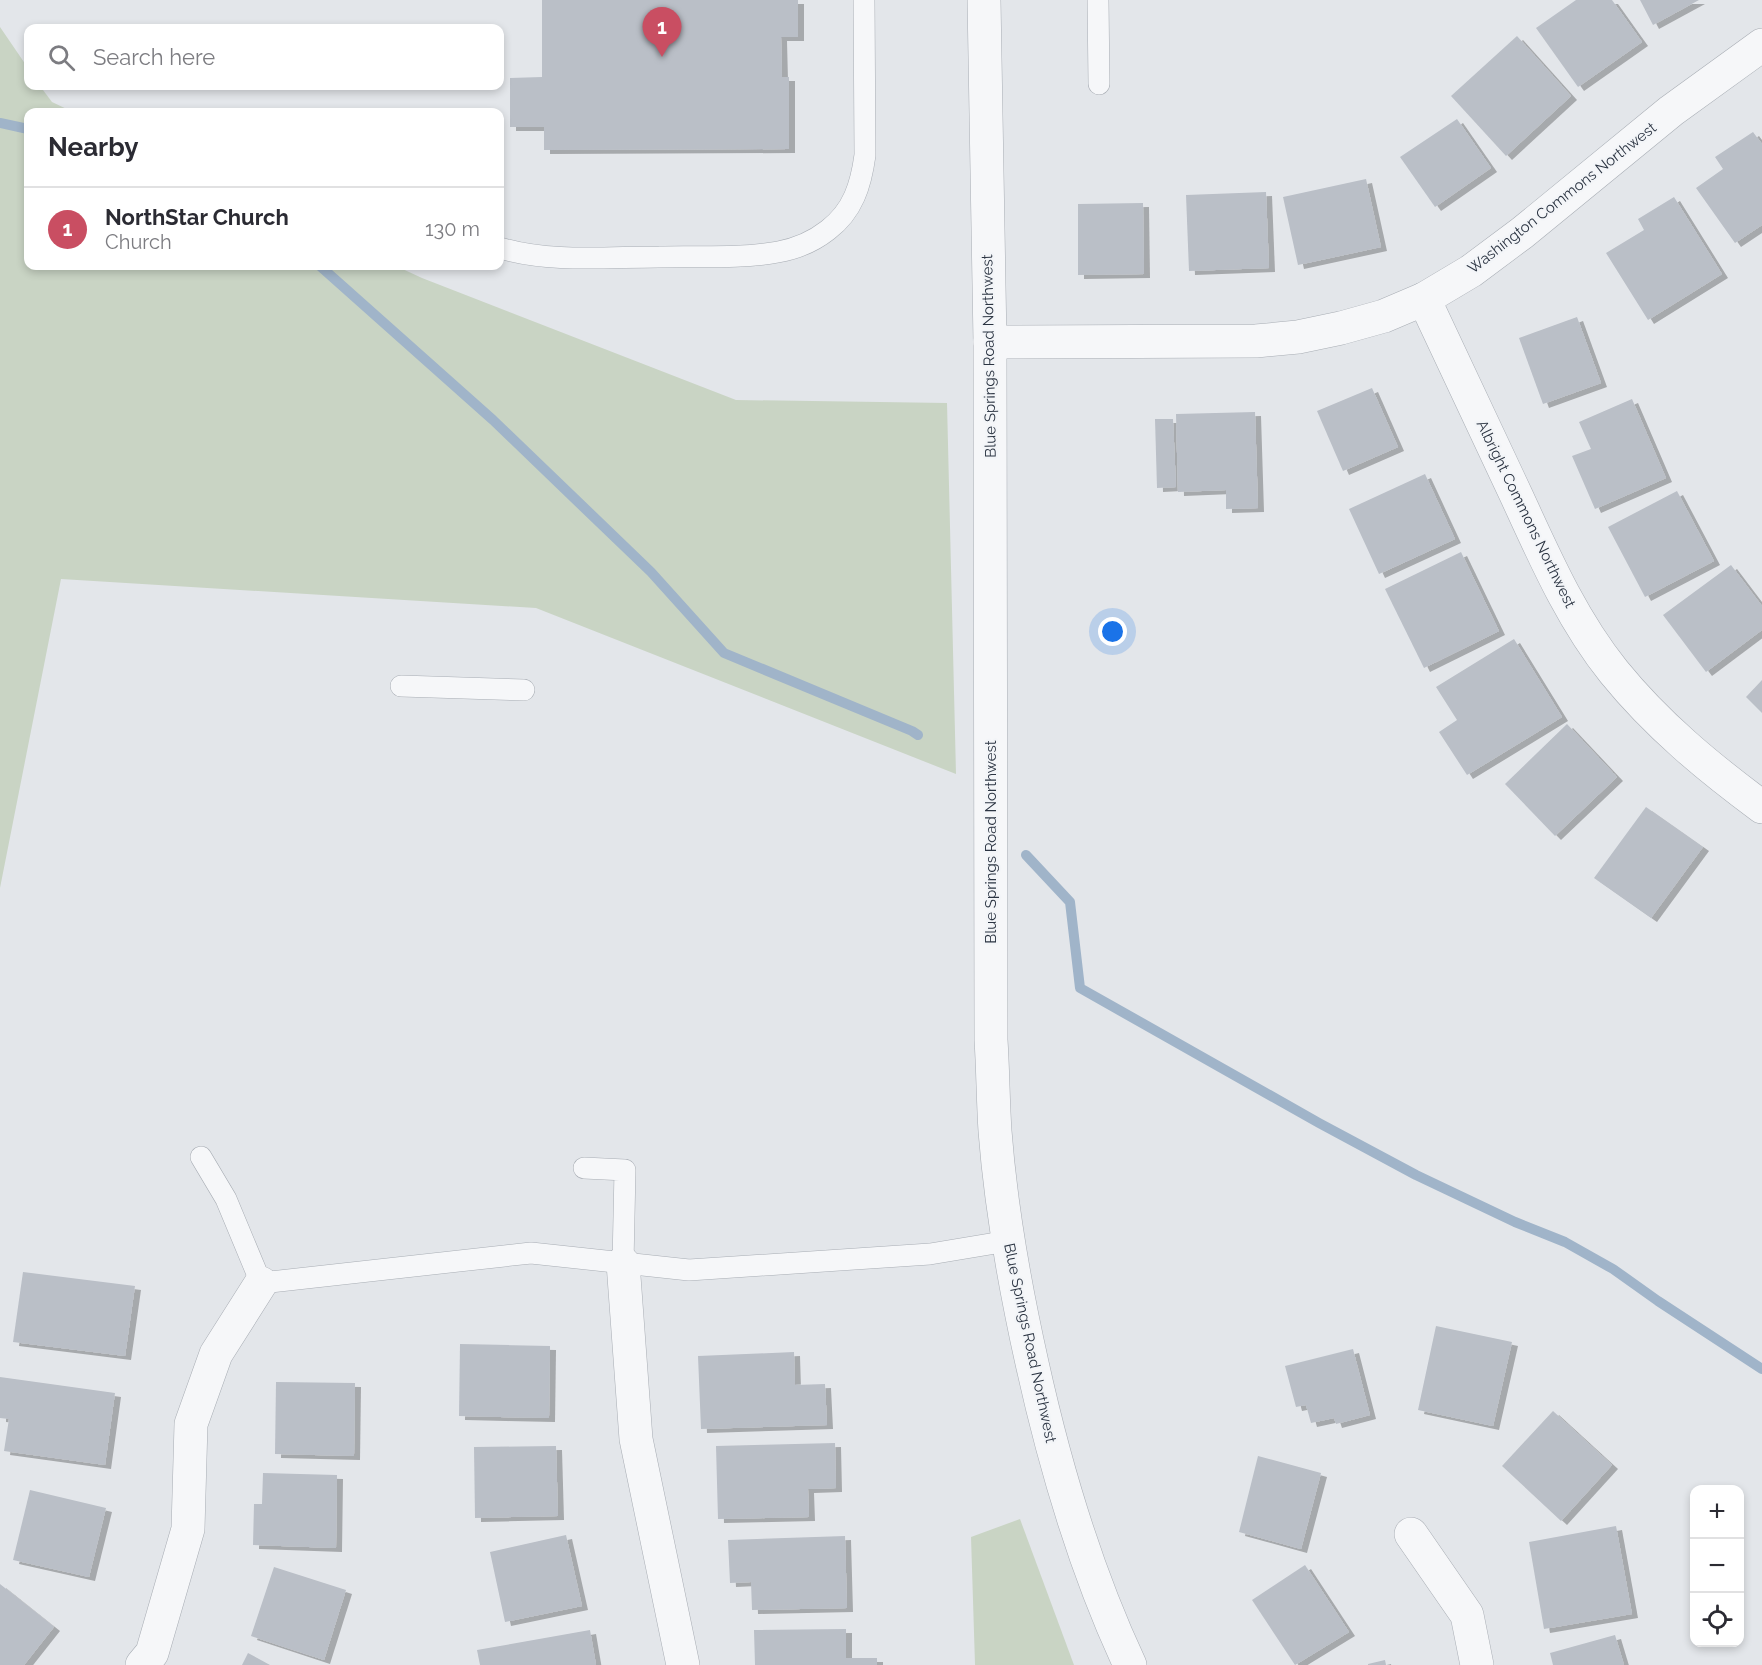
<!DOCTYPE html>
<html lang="en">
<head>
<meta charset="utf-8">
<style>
	:root { --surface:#fff; --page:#f7f7f7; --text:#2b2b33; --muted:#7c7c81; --line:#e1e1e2; --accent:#c94e62 }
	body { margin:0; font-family:Raleway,sans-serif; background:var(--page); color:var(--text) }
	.controls { position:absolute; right:18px; bottom:18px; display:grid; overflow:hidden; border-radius:12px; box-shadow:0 3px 9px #0003 }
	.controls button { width:54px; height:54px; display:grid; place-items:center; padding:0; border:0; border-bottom:2px solid var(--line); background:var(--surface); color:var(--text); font:30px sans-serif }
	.you { position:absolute; left:1113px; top:632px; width:21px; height:21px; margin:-15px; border:4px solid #fff; border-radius:50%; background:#1a73e8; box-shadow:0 0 0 9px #1a73e833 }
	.badge { display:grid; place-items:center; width:39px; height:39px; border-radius:50%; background:var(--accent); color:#fff; font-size:20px; font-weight:700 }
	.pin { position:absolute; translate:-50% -50px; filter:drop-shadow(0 2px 3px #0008) }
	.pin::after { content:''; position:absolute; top:32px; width:21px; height:18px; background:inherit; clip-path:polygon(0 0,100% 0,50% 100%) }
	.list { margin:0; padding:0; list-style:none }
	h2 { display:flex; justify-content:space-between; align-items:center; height:78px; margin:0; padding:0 24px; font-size:26px }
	h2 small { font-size:20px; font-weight:400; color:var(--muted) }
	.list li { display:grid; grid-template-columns:39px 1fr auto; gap:18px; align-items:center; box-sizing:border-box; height:84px; padding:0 24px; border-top:2px solid var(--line) }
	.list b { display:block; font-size:22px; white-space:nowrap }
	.list p { margin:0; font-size:20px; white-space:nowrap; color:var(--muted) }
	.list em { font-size:20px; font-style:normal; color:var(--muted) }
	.icon { flex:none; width:33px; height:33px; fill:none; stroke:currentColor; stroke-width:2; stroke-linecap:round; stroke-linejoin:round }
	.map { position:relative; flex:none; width:1762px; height:1665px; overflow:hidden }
	.search { position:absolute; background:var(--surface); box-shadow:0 3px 9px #0003; left:24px; top:24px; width:480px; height:66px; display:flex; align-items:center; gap:15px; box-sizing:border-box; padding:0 21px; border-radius:12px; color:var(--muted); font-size:22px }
	.panel { position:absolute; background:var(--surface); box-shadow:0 3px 9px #0003; left:24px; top:108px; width:480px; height:162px; border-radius:12px }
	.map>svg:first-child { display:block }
	.green { fill:#c9d4c4 }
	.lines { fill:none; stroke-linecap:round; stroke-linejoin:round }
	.stream { stroke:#a0b4c9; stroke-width:10 }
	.building { fill:#babfc7; filter:url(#shadow) }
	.service-casing { stroke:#a8adb4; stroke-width:22 }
	.minor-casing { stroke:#a8adb4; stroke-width:34 }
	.tertiary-casing { stroke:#a8adb4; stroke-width:34 }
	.service { stroke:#f6f7f9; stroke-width:21 }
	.minor { stroke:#f6f7f9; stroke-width:33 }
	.tertiary { stroke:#f6f7f9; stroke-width:33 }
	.labels { text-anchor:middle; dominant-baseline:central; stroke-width:4.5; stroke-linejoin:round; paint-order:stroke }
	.street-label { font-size:15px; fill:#2b3442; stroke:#f3f5f8 }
</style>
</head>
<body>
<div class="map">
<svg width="1762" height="1665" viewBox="0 0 1762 1665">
	<defs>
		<filter id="shadow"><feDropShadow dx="6" dy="4" stdDeviation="0" flood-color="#0004"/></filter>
	</defs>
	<rect width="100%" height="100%" fill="#e3e6ea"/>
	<!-- green -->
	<g class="green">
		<polygon points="0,27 28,68 28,86 40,86 52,102 73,112 28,112 28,266 396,266 422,278 736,400 947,403 956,774 536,608 61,579 0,888"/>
		<polygon points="1020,1519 1074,1665 975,1665 971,1537"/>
	</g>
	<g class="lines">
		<!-- stream -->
		<g class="stream">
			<polyline points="0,123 28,129"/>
			<polyline points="320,266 493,420 651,572 724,653 912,731 918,735"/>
			<polyline points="1026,855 1070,902 1080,988 1319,1123 1416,1175 1515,1222 1565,1242 1613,1269 1658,1301 1762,1369"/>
		</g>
	</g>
	<!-- building -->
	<g class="building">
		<polygon points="542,0 798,0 798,37 781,37 782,77 789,77 789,149 544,150 544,127 510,127 510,78 542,77"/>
		<polygon points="1576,0 1612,0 1642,42 1578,87 1536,28"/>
		<polygon points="1640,0 1699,0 1653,25"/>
		<polygon points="1517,36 1571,96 1506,156 1451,96"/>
		<polygon points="1457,119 1491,168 1435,207 1400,157"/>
		<polygon points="1753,132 1762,144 1762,225 1735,243 1696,188 1723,169 1715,157"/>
		<polygon points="1366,179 1381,247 1298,265 1283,197"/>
		<polygon points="1266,192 1269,268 1189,271 1186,195"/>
		<polygon points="1674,197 1722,274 1648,320 1606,253 1644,230 1638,219"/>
		<polygon points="1143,203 1144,274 1078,275 1078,204"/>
		<polygon points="1577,317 1601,383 1543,404 1519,338"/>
		<polygon points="1372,388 1398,447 1343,471 1317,411"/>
		<polygon points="1632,399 1666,478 1595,509 1572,456 1591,449 1579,422"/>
		<polygon points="1255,412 1258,508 1226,509 1226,490 1178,492 1176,414"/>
		<polygon points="1155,419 1173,419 1176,487 1157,488"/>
		<polygon points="1425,474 1455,539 1379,574 1349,509"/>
		<polygon points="1677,491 1714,561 1645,597 1608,527"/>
		<polygon points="1461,552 1499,631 1424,668 1385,589"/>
		<polygon points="1731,565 1762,606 1762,630 1706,672 1663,615"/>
		<polygon points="1514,639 1562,717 1467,775 1439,732 1457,720 1436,687"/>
		<polygon points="1762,680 1762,713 1746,697"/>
		<polygon points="1567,724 1617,777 1555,836 1505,784"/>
		<polygon points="1646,807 1703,847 1651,918 1594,878"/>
		<polygon points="23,1272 135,1286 125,1356 13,1342"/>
		<polygon points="1436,1326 1512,1342 1493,1426 1418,1410"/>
		<polygon points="460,1344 550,1346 549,1418 459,1416"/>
		<polygon points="1353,1349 1370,1415 1336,1424 1334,1418 1311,1423 1306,1405 1296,1407 1285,1366"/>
		<polygon points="794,1352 795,1385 825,1384 827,1425 701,1429 698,1356"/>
		<polygon points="0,1377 115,1393 105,1465 4,1451 9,1419 0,1418"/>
		<polygon points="276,1382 355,1383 354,1456 275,1454"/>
		<polygon points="1553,1411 1612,1465 1561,1521 1502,1466"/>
		<polygon points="835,1443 836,1488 808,1489 809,1517 718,1519 716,1446"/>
		<polygon points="556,1446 558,1516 475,1518 474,1447"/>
		<polygon points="1258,1456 1321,1473 1301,1549 1239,1532"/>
		<polygon points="263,1473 337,1475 336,1548 253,1545 254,1504 262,1504"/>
		<polygon points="30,1490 106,1508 89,1577 13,1560"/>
		<polygon points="1616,1526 1632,1614 1544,1629 1529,1542"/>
		<polygon points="566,1535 582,1606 505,1622 490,1552"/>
		<polygon points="845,1536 847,1608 752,1610 751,1582 730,1583 728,1540"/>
		<polygon points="1305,1565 1349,1632 1295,1665 1252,1600"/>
		<polygon points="274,1567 346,1590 324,1660 251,1636"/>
		<polygon points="0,1584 54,1627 24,1665 0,1665"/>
		<polygon points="846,1629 846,1658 877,1658 877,1665 755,1665 754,1630"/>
		<polygon points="590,1630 596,1665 480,1665 477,1650"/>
		<polygon points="1615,1635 1624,1665 1553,1665 1550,1653"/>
		<polygon points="248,1653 270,1665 242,1665"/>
		<polygon points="1385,1660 1386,1665 1368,1665 1368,1664"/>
	</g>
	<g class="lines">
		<!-- service casing -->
		<g class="service-casing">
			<g id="service">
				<polyline points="1098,0 1099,84"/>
				<path d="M500,248C550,263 606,257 659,257C698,256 739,259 778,252C795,249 814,241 828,230C853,211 861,185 865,155L864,0"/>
				<polyline points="401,686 524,690"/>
				<polyline points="201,1157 226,1199 261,1283 531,1253 689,1270 930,1254 1008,1241"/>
				<polyline points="584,1168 625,1170 623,1263"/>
			</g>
		</g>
		<!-- minor casing -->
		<g class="minor-casing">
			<g id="minor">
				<path d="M1424,299C1455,365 1486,431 1517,497C1545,558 1572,620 1614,672C1657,725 1708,767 1762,807"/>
				<polyline points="990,342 1256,341 1298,337 1341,328 1384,316 1424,299 1471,271 1522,233 1671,111 1762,45"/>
				<polyline points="623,1263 636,1439 683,1665"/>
				<polyline points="1411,1534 1467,1615 1477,1665"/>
				<polyline points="142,1665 152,1653 188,1529 191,1424 216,1354 261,1283"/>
			</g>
		</g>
		<!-- tertiary casing -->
		<g class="tertiary-casing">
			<path id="tertiary" d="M984,0L990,342L991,1040C993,1070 993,1101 995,1131C1001,1209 1015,1287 1032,1363C1055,1467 1085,1569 1130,1665"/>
		</g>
		<!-- service -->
		<use href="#service" class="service"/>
		<!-- minor -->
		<use href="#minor" class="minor"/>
		<!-- tertiary -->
		<use href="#tertiary" class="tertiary"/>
	</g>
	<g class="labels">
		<!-- street labels -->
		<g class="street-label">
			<text transform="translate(1562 198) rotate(-38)">Washington Commons Northwest</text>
			<text transform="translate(989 356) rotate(-91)">Blue Springs Road Northwest</text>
			<text transform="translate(1526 514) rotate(64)">Albright Commons Northwest</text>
			<text transform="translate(991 842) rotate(-90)">Blue Springs Road Northwest</text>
			<text transform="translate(1030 1343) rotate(78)">Blue Springs Road Northwest</text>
		</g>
	</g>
</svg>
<div class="controls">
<button>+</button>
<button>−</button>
<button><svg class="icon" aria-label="locate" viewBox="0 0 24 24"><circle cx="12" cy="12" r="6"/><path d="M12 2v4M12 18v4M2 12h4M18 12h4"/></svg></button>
</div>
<div class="you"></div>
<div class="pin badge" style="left:662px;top:57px">1</div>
<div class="search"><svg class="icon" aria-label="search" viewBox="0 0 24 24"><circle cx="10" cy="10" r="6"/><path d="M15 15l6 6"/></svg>Search here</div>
<section class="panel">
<h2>Nearby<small></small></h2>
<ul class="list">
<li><span class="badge">1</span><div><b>NorthStar Church</b><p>Church</p></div><em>130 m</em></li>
</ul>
</section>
</div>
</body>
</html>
